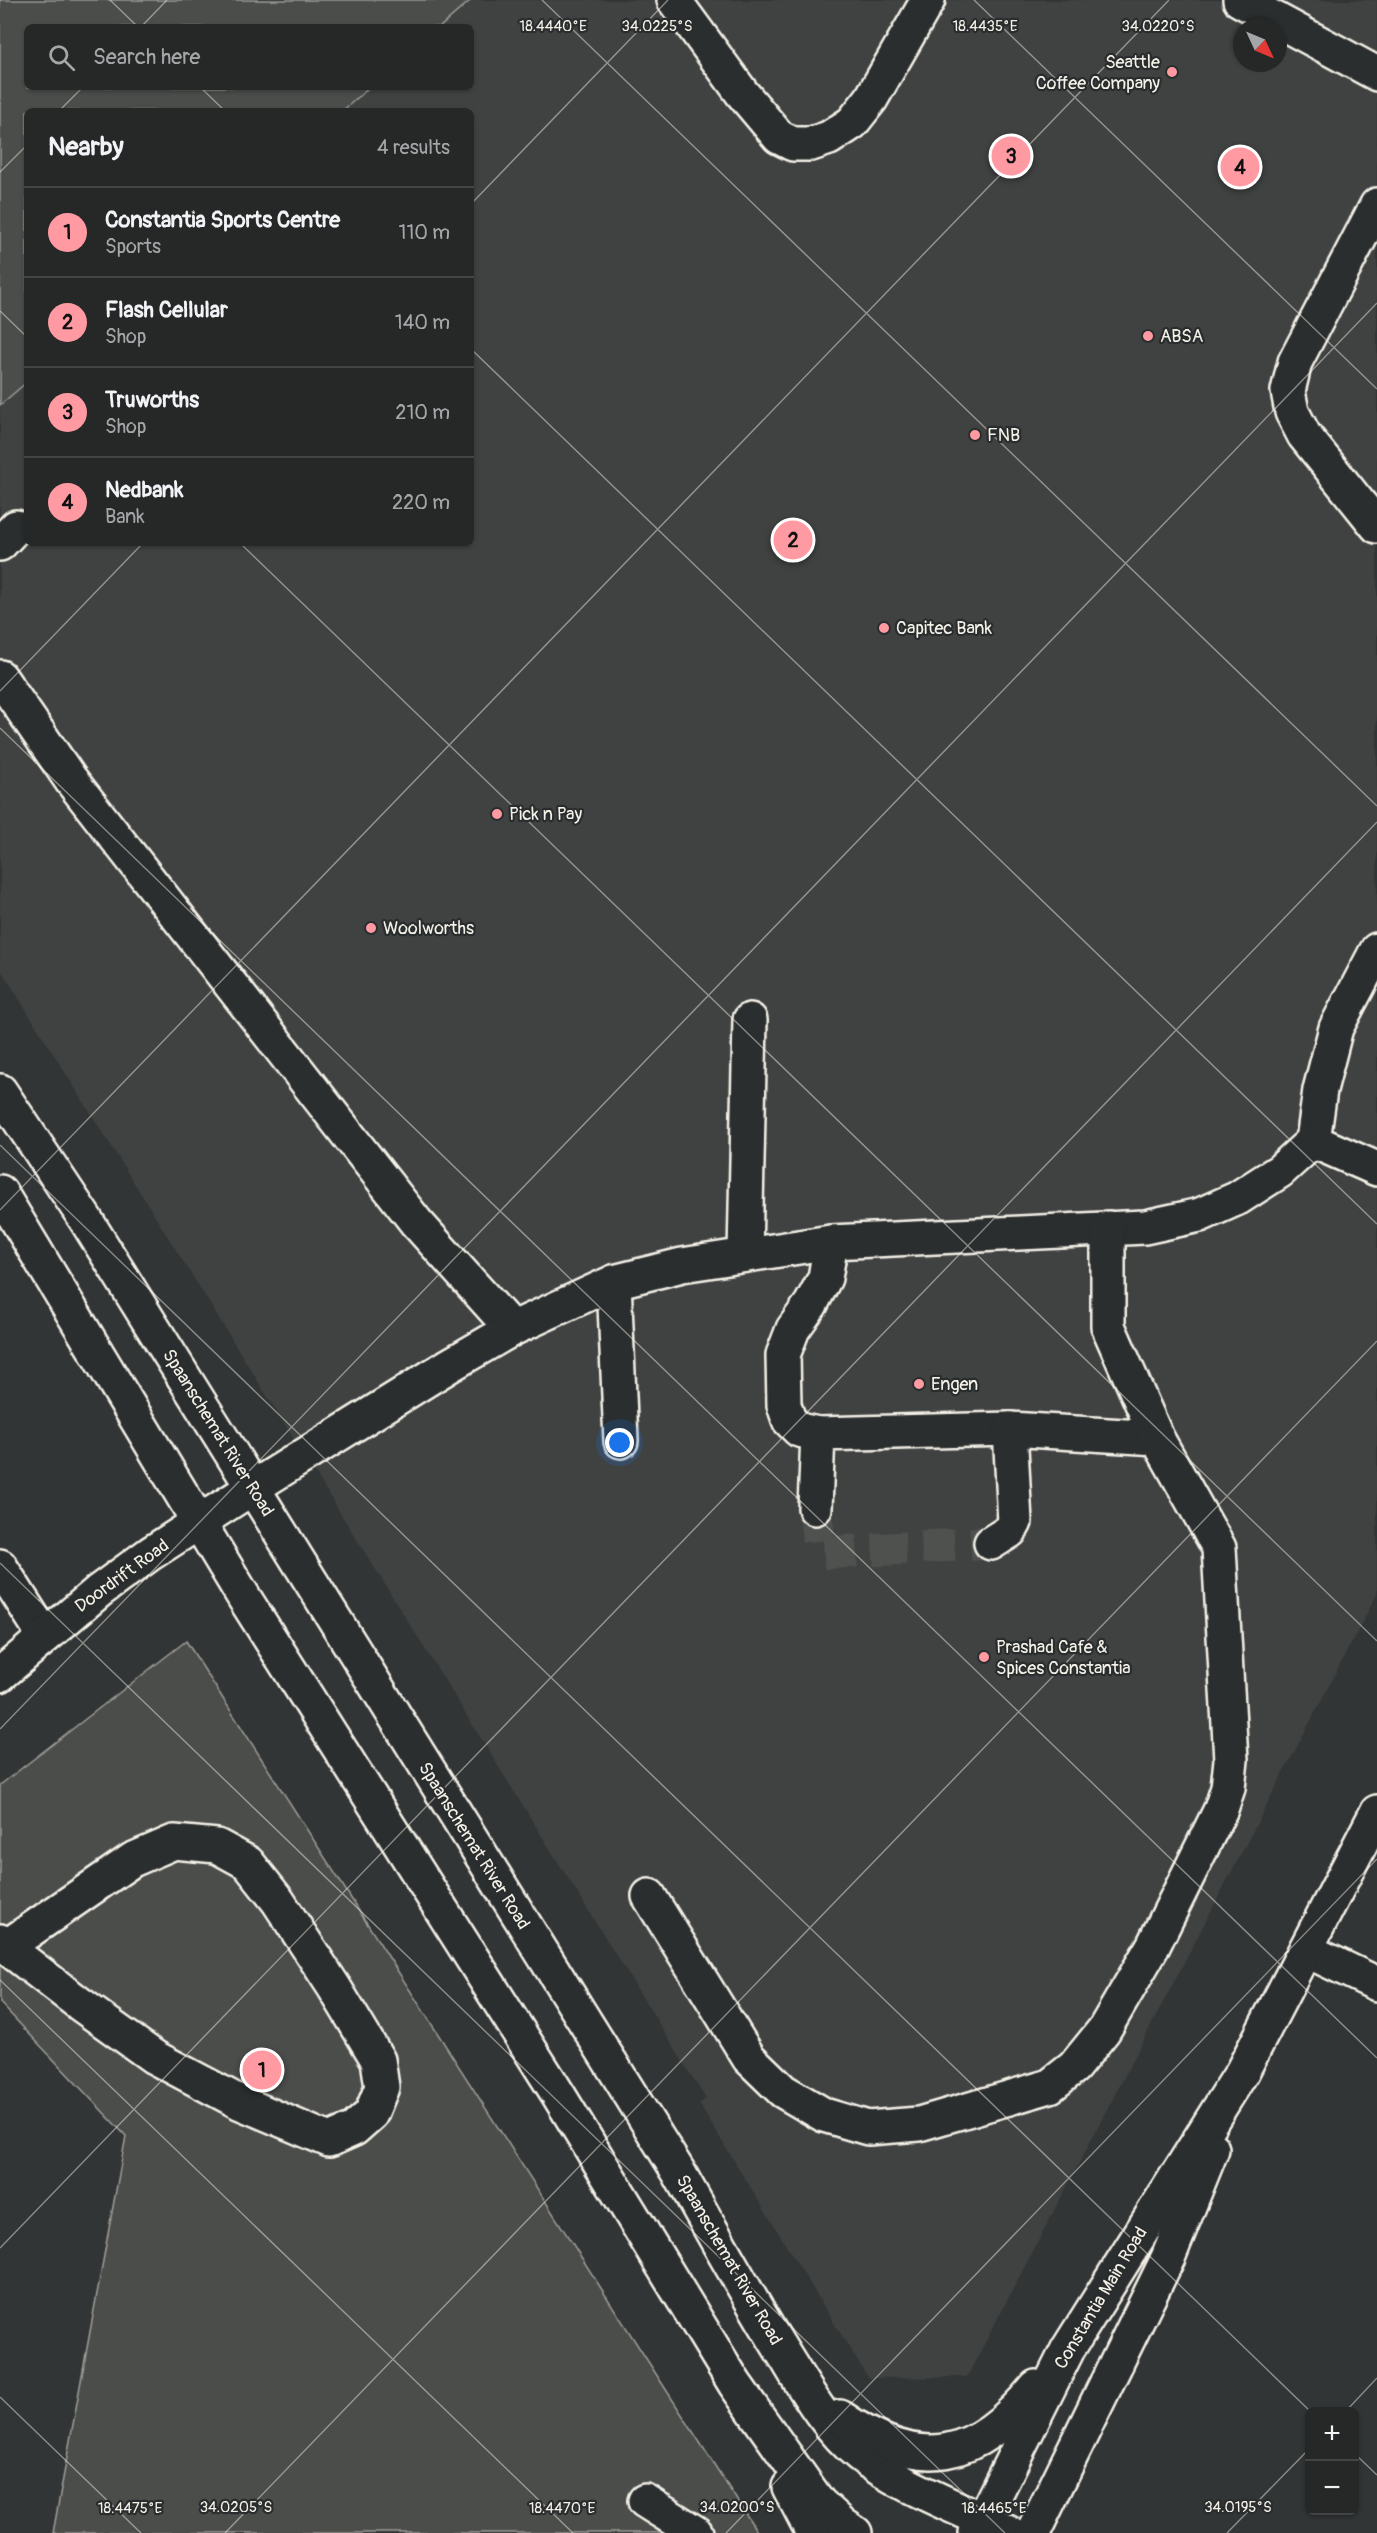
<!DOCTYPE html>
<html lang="en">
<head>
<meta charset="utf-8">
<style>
	:root { --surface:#262828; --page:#2e3030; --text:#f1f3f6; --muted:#a4a6a8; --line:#424445; --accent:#ff9aa2 }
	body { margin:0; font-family:Pangolin,sans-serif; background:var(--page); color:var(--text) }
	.controls { position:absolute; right:18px; bottom:18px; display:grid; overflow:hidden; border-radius:9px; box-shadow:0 2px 4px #0004 }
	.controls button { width:54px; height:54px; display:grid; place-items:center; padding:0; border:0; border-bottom:2px solid var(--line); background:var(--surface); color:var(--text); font:30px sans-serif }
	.compass { position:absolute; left:1233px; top:18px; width:54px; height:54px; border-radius:50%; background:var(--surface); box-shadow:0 2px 4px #0004; rotate:134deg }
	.you { position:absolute; left:620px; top:1443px; width:21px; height:21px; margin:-15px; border:4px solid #fff; border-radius:50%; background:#1a73e8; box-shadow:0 0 0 9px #1a73e833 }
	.badge { display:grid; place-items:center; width:39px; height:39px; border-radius:50%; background:var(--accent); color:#111; font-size:20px; font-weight:700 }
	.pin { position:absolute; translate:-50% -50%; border:3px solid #fff; box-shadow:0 2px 6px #0006 }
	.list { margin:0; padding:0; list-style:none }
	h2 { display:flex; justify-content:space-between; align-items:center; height:78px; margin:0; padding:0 24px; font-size:26px }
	h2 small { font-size:20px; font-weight:400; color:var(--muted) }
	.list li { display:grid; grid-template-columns:39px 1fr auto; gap:18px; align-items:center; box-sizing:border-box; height:90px; padding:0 24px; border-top:2px solid var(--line) }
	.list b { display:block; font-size:22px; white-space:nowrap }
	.list p { margin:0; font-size:20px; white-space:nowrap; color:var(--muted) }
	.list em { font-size:20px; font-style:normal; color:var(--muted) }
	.icon { flex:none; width:33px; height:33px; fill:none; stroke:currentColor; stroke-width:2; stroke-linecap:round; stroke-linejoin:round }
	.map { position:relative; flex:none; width:1377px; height:2533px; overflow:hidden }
	.search { position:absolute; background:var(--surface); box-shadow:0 2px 4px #0004; left:24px; top:24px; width:450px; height:66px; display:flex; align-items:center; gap:15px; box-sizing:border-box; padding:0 21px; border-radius:9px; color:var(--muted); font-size:22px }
	.panel { position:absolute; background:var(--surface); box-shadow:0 2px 4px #0004; left:24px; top:108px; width:450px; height:438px; border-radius:9px }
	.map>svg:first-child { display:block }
	.built { fill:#404242; fill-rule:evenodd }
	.green { fill:#4b4d4c; stroke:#a09f9a; stroke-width:1.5 }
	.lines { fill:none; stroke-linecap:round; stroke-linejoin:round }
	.minor-tunnel { stroke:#4f5150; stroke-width:33; stroke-dasharray:33 16; stroke-linecap:butt }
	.minor-casing { stroke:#f4f1e8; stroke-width:38 }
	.major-casing { stroke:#f4f1e8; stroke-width:38 }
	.minor { stroke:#2a2d2e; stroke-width:33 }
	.major { stroke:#2a2d2e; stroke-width:33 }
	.ticks { fill:none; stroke:#f4f1e8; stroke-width:1.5; stroke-opacity:0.45 }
	.poi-dot { fill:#ff9aa2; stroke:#2a2d2e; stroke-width:2 }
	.labels { text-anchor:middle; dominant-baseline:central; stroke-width:4.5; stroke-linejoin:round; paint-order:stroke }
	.poi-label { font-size:18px; fill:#f4f1e8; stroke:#2a2d2e; text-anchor:start }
	.street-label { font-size:18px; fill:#f4f1e8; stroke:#2a2d2e }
	.ticks-label { font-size:15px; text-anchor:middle; fill:#f4f1e8; stroke:#2a2d2e; stroke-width:4.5; stroke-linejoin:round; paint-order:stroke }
</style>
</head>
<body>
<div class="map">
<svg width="1377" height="2533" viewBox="0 0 1377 2533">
	<rect width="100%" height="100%" fill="#323535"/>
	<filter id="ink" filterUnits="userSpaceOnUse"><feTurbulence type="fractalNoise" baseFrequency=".0167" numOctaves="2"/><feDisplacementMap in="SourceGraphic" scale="12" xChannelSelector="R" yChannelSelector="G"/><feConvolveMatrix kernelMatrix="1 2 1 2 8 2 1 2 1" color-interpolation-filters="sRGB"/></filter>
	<g filter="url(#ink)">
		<!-- built -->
		<path class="built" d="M471,0H1377V1594L967,2377L868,2378L699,2104L706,2099L0,968V405L27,382V543H471V111H342L370,87H471V27H440ZM1242,27H1278V63H1242Z"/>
		<!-- green -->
		<g class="green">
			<polygon points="0,0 471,0 440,27 27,27 27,87 370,87 342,111 27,111 27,382 0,405"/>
			<polygon points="186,1641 758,2533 53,2533 126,2136 0,2003 0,1785"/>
		</g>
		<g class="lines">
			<!-- minor-tunnel -->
			<polyline class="minor-tunnel" points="815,1508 820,1553 991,1543"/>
			<!-- minor casing -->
			<g class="minor-casing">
				<g id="minor">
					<polyline points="674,0 742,93 779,137 793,144 811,144 829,138 852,123 871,99 928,0"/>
					<polyline points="1240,0 1377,74"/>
					<polyline points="1377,205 1295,362 1288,391 1292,412 1304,435 1377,526"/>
					<polyline points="0,544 16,527"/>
					<polyline points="0,677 71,780 416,1222 512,1329"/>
					<polyline points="1313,1141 1320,1090 1336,1028 1377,950"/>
					<polyline points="745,1255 750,1020"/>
					<polyline points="614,1282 621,1441"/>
					<polyline points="818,1434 799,1430 789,1420 784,1405 783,1355 793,1329 811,1304 825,1278 831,1242"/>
					<polyline points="815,1508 818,1434 1010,1429"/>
					<polyline points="991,1543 1010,1531 1015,1522 1010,1429 1157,1438"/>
					<polyline points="0,1566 44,1635"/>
					<polyline points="0,1675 99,1591 151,1553 252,1488 450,1365 512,1329 614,1282 682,1265 831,1242 1145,1227 1200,1215 1238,1198 1280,1171 1313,1141 1377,1169"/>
					<polyline points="649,1896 749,2058 783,2091 824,2115 868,2128 919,2124 1050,2086 1074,2067 1104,2030 1153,1946 1221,1809 1228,1788 1231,1760 1219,1548 1157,1438 1108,1326 1108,1228"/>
					<polyline points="0,1941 6,1947 80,2004 154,2057 239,2102 329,2140 354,2129 371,2114 382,2087 378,2060 334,1987 278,1901 248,1863 217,1846 174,1842 132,1860 6,1947"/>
					<polyline points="1306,1950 1377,1984"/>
					<polyline points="645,2501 696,2533"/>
				</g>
			</g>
			<!-- major casing -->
			<g class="major-casing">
				<g id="major">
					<path d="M0,1091L86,1220L678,2171C714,2235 749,2299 788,2361C808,2394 829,2430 860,2455C902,2488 962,2508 1009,2533"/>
					<polyline points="0,1192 245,1599 558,2094 735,2384 819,2503 843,2525 855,2533"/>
					<path d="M840,2417C921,2473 975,2461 1036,2387"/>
					<polyline points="789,2487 813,2533"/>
					<polyline points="976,2533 1068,2349 1242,2072 1377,1812"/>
					<polyline points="1033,2533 1168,2258 1212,2149"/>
				</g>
			</g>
			<!-- minor -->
			<use href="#minor" class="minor"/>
			<!-- major -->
			<use href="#major" class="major"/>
		</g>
	</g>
	<!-- ticks -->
	<path class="ticks" d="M110,0L138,27M542,0L1377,806M974,0L1377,389M141,27L167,0M200,87L225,111M59,111L83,87M0,172L27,145M471,204L668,0M0,311L27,337M471,349L1377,1224M240,543L1377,1641M0,691L143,543M0,728L1377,2058M0,1145L1311,2412M0,1210L1169,0M0,1563L1005,2533M0,1729L1377,303M0,1980L573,2533M0,2248L1377,822M0,2397L141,2533M1345,2412L1377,2378M1354,2453L1377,2475M225,2533L1377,1341M726,2533L1377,1859M1227,2533L1310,2448"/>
	<!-- markers -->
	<g class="poi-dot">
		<circle cx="1172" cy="72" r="6"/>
		<circle cx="1148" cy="336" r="6"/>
		<circle cx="975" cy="435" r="6"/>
		<circle cx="884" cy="628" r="6"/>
		<circle cx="497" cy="814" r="6"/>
		<circle cx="371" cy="928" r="6"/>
		<circle cx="919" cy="1384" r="6"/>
		<circle cx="984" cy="1657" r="6"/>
	</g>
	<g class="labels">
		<!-- poi labels -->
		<g class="poi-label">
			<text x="1160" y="62" text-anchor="end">Seattle<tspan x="1160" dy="21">Coffee Company</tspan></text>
			<text x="1160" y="336">ABSA</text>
			<text x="987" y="435">FNB</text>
			<text x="896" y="628">Capitec Bank</text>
			<text x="509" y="814">Pick n Pay</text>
			<text x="383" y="928">Woolworths</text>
			<text x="931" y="1384">Engen</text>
			<text x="996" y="1647">Prashad Cafe &amp;<tspan x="996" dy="21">Spices Constantia</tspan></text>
		</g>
		<!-- street labels -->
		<g class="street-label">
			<text transform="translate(218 1433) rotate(58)">Spaanschemat River Road</text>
			<text transform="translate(122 1576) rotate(-36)">Doordrift Road</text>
			<text transform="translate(474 1846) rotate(58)">Spaanschemat River Road</text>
			<text transform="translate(729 2260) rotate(60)">Spaanschemat River Road</text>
			<text transform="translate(1101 2298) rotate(-59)">Constantia Main Road</text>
		</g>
	</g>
	<g class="ticks-label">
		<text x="553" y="31">18.4440°E</text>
		<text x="985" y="31">18.4435°E</text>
		<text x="657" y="31">34.0225°S</text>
		<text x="1158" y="31">34.0220°S</text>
		<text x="236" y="2512">34.0205°S</text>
		<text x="737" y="2512">34.0200°S</text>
		<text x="1238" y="2512">34.0195°S</text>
		<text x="130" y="2513">18.4475°E</text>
		<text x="562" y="2513">18.4470°E</text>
		<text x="994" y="2513">18.4465°E</text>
	</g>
</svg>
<div class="controls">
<button>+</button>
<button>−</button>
</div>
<svg class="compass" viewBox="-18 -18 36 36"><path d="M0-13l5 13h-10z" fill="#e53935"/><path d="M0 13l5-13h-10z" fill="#a4a6a8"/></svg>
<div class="you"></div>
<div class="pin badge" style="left:262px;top:2070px">1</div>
<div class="pin badge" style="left:793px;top:540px">2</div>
<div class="pin badge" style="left:1011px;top:156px">3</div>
<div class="pin badge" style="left:1240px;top:167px">4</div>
<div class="search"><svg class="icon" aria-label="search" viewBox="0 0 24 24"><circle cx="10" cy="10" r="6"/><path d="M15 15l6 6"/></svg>Search here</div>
<section class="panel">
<h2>Nearby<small>4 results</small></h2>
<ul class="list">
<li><span class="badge">1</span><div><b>Constantia Sports Centre</b><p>Sports</p></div><em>110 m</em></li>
<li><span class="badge">2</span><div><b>Flash Cellular</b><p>Shop</p></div><em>140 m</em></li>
<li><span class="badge">3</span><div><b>Truworths</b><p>Shop</p></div><em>210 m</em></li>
<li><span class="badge">4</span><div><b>Nedbank</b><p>Bank</p></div><em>220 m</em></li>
</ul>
</section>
</div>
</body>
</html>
